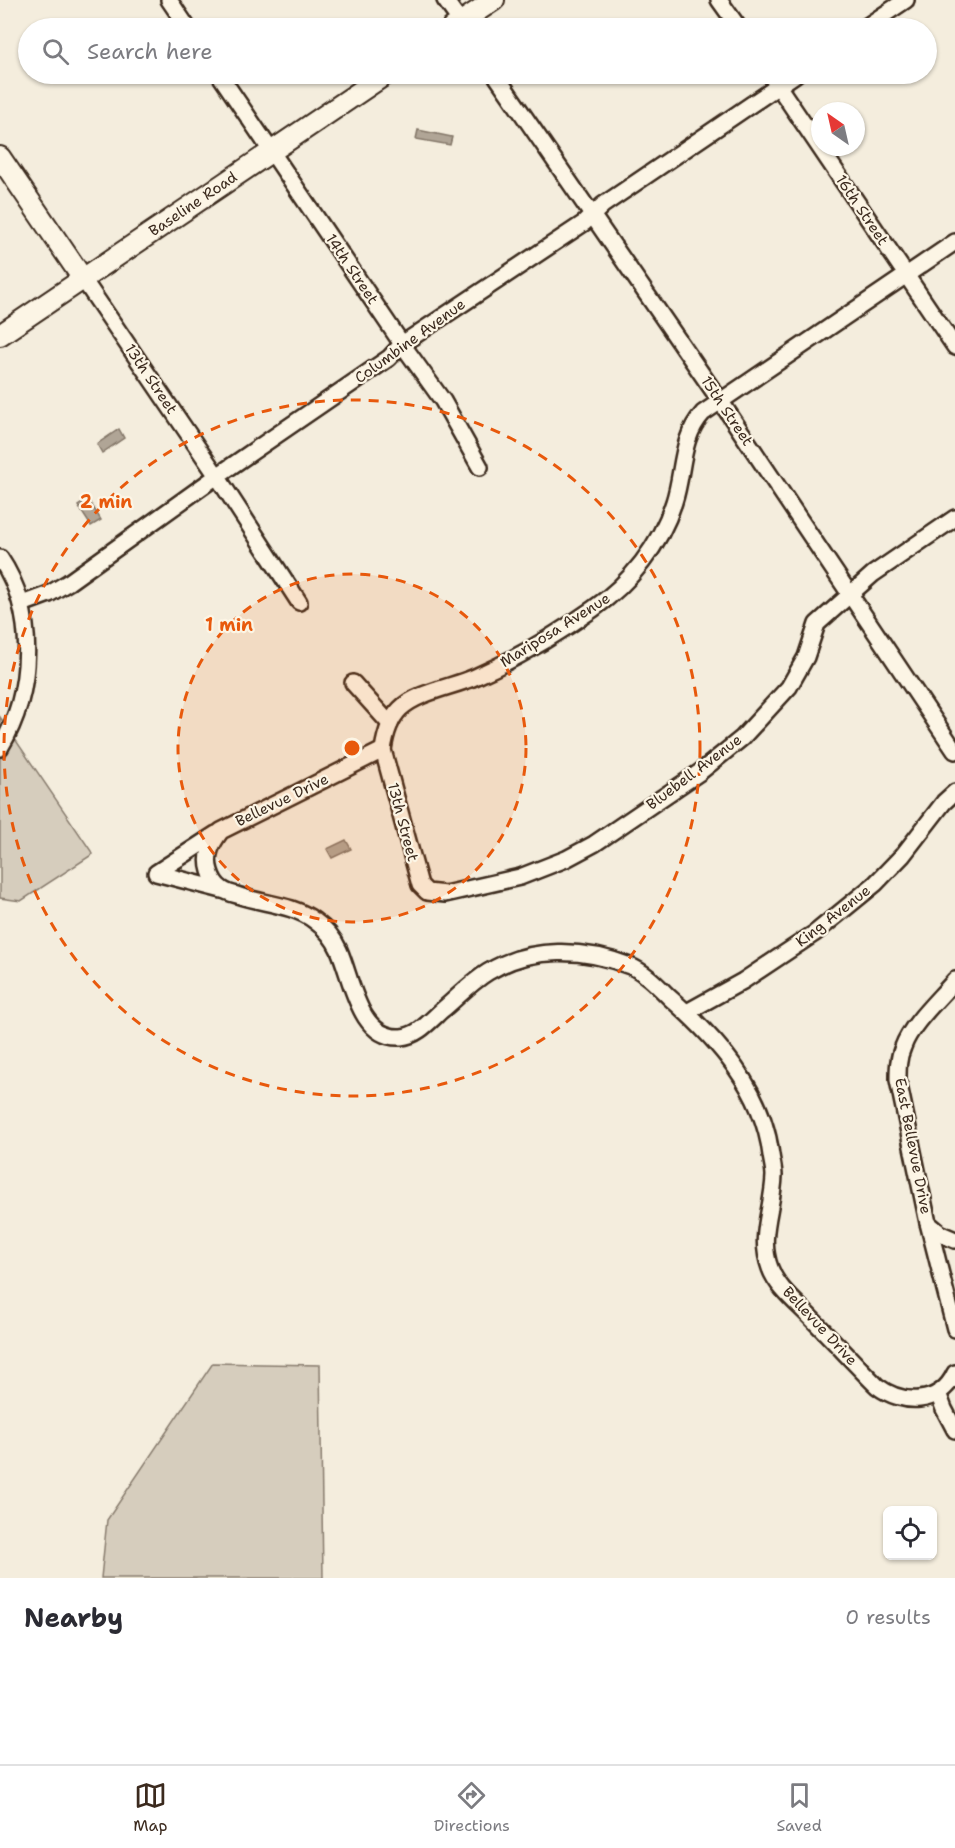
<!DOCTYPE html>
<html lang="en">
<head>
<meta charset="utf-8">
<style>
	:root { --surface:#fff; --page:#f7f7f7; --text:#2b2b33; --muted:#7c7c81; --line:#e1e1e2; --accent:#3b2a1e }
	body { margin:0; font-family:"Shantell Sans",sans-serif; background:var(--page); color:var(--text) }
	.controls { position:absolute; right:18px; bottom:18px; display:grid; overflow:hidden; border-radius:9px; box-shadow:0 2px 4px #0004 }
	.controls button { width:54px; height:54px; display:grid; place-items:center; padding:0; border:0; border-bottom:2px solid var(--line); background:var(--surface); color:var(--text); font:30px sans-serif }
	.compass { position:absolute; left:811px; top:102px; width:54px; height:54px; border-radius:50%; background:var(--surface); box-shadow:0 2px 4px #0004; rotate:326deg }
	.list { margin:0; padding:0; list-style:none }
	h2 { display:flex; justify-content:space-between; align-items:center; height:78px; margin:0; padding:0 24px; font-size:26px }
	h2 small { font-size:20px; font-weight:400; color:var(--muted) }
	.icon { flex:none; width:33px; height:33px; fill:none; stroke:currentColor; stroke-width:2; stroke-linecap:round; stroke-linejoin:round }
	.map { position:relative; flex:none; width:955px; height:1578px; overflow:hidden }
	.search { position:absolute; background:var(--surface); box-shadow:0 2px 4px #0004; left:18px; right:18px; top:18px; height:66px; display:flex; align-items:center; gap:15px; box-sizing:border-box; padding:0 21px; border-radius:33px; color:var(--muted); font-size:22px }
	.sheet { height:186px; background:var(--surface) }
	nav { display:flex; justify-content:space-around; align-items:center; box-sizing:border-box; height:84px; border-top:2px solid var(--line); background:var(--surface); font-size:16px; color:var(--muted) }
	nav a { display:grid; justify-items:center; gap:3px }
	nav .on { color:var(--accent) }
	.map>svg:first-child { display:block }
	.green { fill:#d6cdbd; stroke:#887c6e; stroke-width:1.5 }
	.water { fill:#b0a596; stroke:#817466; stroke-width:1.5 }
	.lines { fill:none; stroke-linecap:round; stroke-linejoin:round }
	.minor-casing { stroke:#3b2a1e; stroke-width:20 }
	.tertiary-casing { stroke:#3b2a1e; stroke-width:24 }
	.minor { stroke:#fcf5e5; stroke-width:15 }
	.tertiary { stroke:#fcf5e5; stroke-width:20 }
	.ring { fill:none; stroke:#e8590c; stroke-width:3; stroke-dasharray:10 8 }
	.labels { text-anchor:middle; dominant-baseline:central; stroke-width:4.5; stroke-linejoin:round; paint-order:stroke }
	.street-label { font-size:15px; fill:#3b2a1e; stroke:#fcf5e5 }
	.centre { fill:#e8590c; stroke:#fcf5e5; stroke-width:3 }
	.ring-label { font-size:18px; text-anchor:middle; font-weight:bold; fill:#e8590c; stroke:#fcf5e5; stroke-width:4.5; stroke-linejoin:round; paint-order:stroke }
</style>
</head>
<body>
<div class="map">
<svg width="955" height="1578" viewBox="0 0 955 1578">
	<rect width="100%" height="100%" fill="#f4eddd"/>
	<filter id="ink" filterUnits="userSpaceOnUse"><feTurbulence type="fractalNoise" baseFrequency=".0167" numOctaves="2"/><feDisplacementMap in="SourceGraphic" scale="12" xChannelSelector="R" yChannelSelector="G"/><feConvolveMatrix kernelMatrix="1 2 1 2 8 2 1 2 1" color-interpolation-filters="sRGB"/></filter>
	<g filter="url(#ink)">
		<!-- green -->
		<g class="green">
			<polygon points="0,717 93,854 21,901 0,898"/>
			<polygon points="213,1363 320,1365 323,1578 101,1578 107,1520"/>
		</g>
		<!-- water -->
		<g class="water">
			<polygon points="418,130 452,137 450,145 416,139"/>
			<polygon points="119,429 124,438 102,453 97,444"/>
			<polygon points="88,499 101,520 91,526 78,506"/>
			<polygon points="346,840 351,849 332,858 327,849"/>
		</g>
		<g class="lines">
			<!-- minor casing -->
			<g class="minor-casing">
				<g id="minor">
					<polyline points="169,0 188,28"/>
					<polyline points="445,0 465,28"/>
					<polyline points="719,0 739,28"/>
					<polyline points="864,28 906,0"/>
					<polyline points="219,74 402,344 443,401 480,467"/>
					<polyline points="495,74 721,402 955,751"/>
					<polyline points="770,74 955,347"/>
					<path d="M955,242L703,413C680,438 684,472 674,502C660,546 630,583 593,609C556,635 516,659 475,677C453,687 417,692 400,709C389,720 385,736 383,750L420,885L427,892L445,894L520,877L566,859L594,844L700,772L742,738L789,687L806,657L817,624L873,574L955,518"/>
					<polyline points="83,279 217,476 299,602"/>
					<path d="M0,558C37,613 34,692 0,748"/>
					<polyline points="22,604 49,594 69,582 217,476 389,358 402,344 584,223 603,205 796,74"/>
					<polyline points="353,683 390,724"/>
					<path d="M383,750L221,831C212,843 205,855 210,871C212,878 216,885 222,889C226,892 233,894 237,895C263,904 293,904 315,921C325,928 334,939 339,950C352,979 359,1040 401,1037C417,1036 429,1022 441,1011C457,998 470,983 488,972C531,946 584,948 630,966C645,972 658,986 669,997C717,1039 763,1089 771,1155C772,1162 774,1169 774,1176C773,1209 758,1236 770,1268C777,1288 798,1304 812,1319C834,1341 855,1364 877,1386C902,1405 940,1406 955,1373"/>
					<polyline points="216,834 156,873 222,890"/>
					<path d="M955,980C939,999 911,1024 903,1047C898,1058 898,1069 898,1080L928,1223L955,1329"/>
					<polyline points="687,1012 743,981 815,933 875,884 903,855 944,802 955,792"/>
					<polyline points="928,1223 941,1234 955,1240"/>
					<polyline points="938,1393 944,1409 955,1430"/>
				</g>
			</g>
			<!-- tertiary casing -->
			<g class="tertiary-casing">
				<g id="tertiary">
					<polyline points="452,28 494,0"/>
					<polyline points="0,157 83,279"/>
					<polyline points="0,335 386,74"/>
				</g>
			</g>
			<!-- minor -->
			<use href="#minor" class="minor"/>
			<!-- tertiary -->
			<use href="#tertiary" class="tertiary"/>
		</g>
	</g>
	<!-- distance rings -->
	<circle cx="352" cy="748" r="174" fill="#e8590c" fill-opacity=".12"/>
	<g class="ring">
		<circle cx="352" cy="748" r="174"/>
		<circle cx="352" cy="748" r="348"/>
	</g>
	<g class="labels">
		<!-- street labels -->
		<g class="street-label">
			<text transform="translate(193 204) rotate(-34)">Baseline Road</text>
			<text transform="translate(862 210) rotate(56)">16th Street</text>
			<text transform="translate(352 269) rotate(56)">14th Street</text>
			<text transform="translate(410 341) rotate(-36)">Columbine Avenue</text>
			<text transform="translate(151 379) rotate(56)">13th Street</text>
			<text transform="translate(727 411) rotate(56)">15th Street</text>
			<text transform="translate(555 630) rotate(-32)">Mariposa Avenue</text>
			<text transform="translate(694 772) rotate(-37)">Bluebell Avenue</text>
			<text transform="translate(282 800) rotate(-26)">Bellevue Drive</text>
			<text transform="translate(403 822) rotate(75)">13th Street</text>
			<text transform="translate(833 916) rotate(-38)">King Avenue</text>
			<text transform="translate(913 1146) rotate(79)">East Bellevue Drive</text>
			<text transform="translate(820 1326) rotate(47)">Bellevue Drive</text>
		</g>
	</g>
	<circle cx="352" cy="748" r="9" class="centre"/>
	<g class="ring-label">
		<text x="106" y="508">2 min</text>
		<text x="229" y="631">1 min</text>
	</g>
</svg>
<div class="controls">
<button><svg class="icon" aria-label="locate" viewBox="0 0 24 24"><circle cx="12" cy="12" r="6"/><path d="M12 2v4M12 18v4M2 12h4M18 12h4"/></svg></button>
</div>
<svg class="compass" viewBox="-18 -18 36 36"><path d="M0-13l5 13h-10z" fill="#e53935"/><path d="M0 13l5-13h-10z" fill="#7c7c81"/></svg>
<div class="search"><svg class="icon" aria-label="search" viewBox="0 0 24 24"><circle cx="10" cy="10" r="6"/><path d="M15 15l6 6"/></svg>Search here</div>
</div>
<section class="sheet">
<h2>Nearby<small>0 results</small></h2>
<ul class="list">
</ul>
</section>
<nav>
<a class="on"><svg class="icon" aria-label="map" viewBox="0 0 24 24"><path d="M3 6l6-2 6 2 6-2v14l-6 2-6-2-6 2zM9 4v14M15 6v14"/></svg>Map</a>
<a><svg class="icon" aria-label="directions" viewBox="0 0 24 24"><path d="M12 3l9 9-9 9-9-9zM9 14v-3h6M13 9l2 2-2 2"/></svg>Directions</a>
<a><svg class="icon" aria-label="saved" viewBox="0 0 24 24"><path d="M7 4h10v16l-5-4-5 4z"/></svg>Saved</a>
</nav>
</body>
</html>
